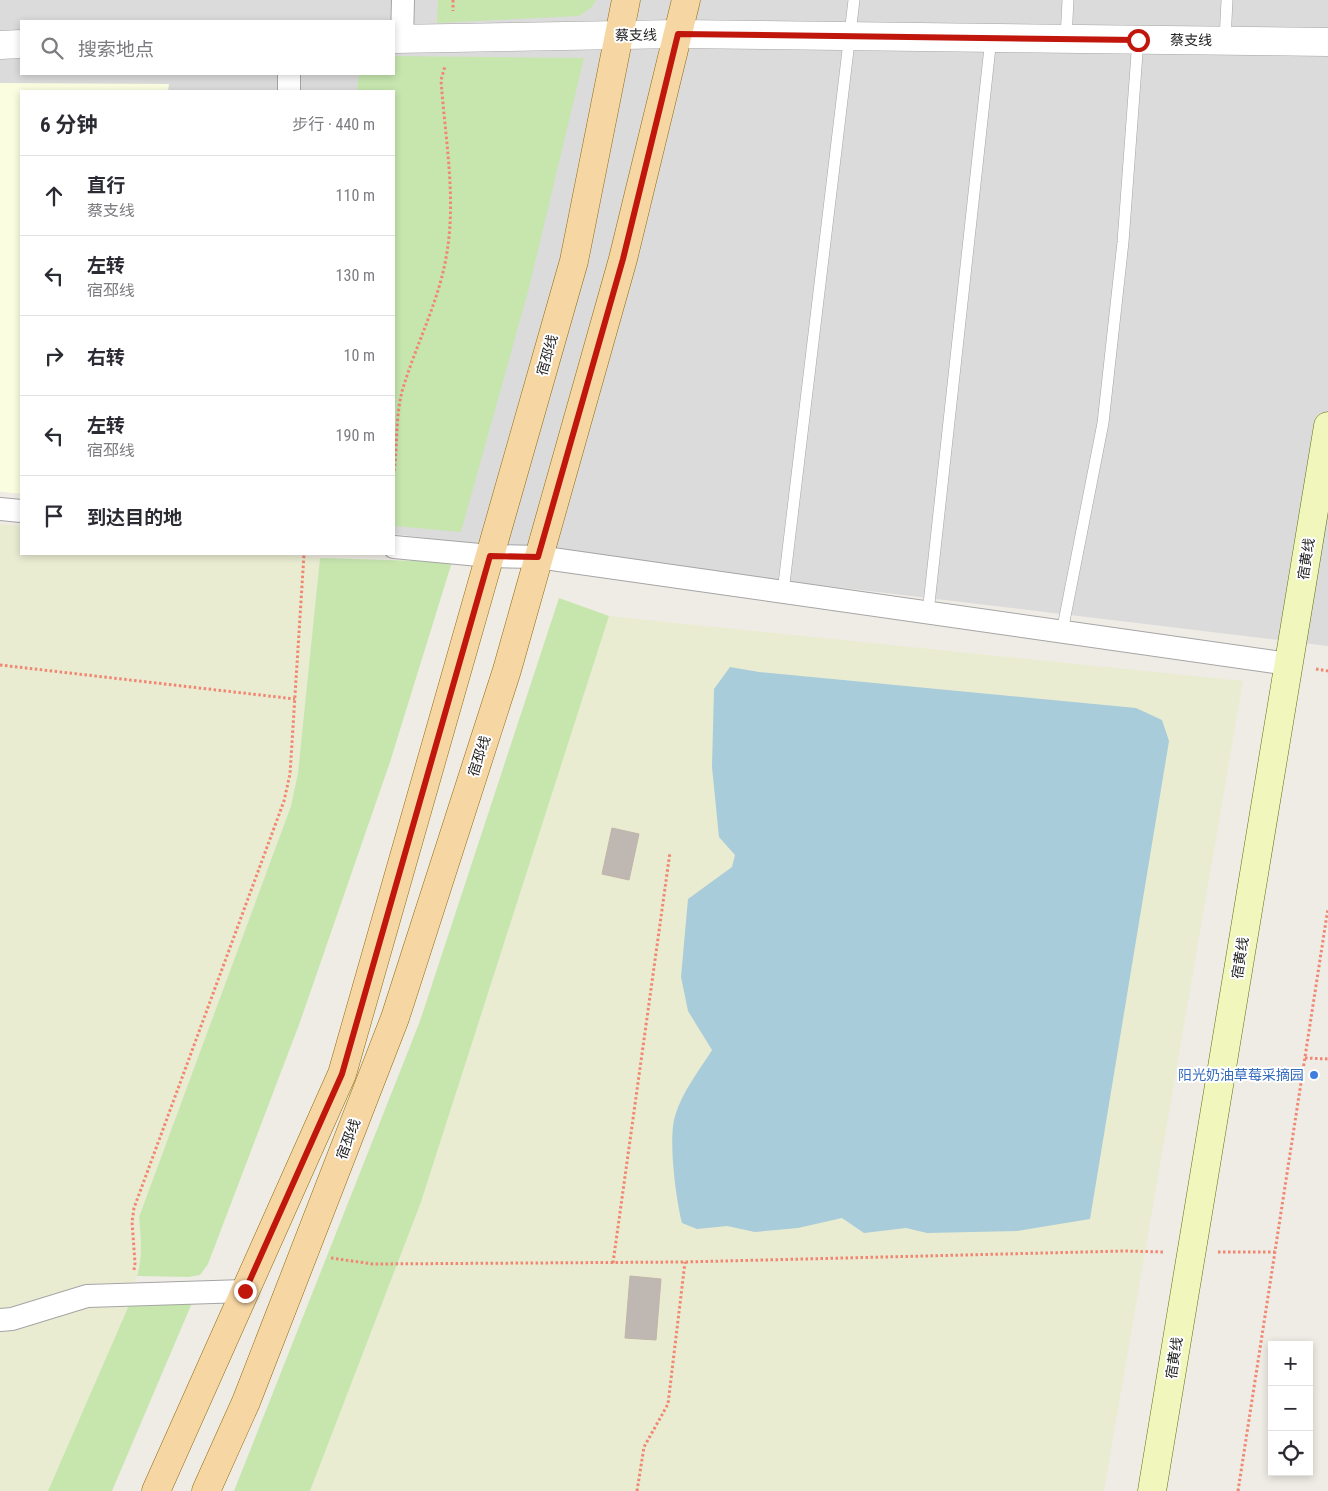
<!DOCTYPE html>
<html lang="zh">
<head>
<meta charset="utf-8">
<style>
	:root { --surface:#fff; --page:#f7f7f7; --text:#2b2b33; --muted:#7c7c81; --line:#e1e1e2 }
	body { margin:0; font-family:"Roboto Condensed","Noto Sans SC",sans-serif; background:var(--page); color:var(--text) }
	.controls { position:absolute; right:15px; bottom:15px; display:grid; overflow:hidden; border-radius:0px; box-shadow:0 2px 8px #0003 }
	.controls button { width:45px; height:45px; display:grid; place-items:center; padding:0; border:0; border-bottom:1px solid var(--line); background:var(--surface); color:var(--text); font:25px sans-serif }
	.stop { position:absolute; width:15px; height:15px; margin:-11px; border:4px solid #c0160c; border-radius:50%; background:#fff }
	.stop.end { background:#c0160c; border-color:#fff; box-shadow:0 1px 5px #0008 }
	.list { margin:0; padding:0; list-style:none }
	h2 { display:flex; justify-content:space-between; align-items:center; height:65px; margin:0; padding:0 20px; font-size:21px }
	h2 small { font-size:16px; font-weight:400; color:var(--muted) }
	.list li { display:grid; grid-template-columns:32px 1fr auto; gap:15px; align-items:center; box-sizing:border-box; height:80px; padding:0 20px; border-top:1px solid var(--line) }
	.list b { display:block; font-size:19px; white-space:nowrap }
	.list p { margin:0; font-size:16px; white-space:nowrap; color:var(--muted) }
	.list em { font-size:16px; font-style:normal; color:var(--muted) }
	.icon { flex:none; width:28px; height:28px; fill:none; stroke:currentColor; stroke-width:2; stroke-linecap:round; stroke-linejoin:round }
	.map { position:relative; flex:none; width:1328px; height:1491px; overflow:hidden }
	.search { position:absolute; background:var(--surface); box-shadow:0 2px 8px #0003; left:20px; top:20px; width:375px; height:55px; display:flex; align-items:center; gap:12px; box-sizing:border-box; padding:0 18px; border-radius:0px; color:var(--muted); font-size:19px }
	.panel { position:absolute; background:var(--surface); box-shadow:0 2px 8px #0003; left:20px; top:90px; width:375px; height:465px; border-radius:0px }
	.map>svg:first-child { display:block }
	.residential { fill:#dcdbdb; fill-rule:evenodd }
	.education { fill:#fbfde0 }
	.farmland { fill:#e9ecd1 }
	.grass { fill:#c6e6ae }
	.water { fill:#a8ccda }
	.building { fill:#bfb8b2; stroke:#bfb4a8 }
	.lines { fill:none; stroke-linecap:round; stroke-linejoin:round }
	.service-casing { stroke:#a5a5a5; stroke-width:12 }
	.minor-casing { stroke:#a5a5a5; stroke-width:24 }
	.tertiary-casing { stroke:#a5a5a5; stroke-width:29 }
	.secondary-casing { stroke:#5f6f0c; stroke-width:29 }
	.primary-casing { stroke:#8f6a09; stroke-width:29 }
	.path { stroke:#f18773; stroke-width:3; stroke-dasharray:2.5 2.5; stroke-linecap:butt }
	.service { stroke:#fff; stroke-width:11 }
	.minor { stroke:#fff; stroke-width:22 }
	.tertiary { stroke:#fff; stroke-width:28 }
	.secondary { stroke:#f0f6bc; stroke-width:28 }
	.primary { stroke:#f6d6a3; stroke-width:28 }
	.route { stroke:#c0160c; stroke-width:6 }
	.shop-dot { fill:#3f7fe0; stroke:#fff; stroke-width:2 }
	.labels { text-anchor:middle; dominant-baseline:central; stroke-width:4; stroke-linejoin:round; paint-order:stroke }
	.street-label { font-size:14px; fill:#1e1e1e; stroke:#fff }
	.shop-label { font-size:14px; fill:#366cbe; stroke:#fff; text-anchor:end }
</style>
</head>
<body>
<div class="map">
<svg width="1328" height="1491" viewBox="0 0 1328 1491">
	<rect width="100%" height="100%" fill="#efece5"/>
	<!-- residential -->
	<path class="residential" d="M0,0H1328V646L394,534V91H21V494L0,492ZM21,21H394V74H21Z"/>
	<!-- education -->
	<polygon class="education" points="0,83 169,84 168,91 21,91 21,494 0,492"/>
	<!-- farmland -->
	<g class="farmland">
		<polygon points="0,524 21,526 21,554 280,554 320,558 298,773 291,806 139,1217 142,1245 141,1262 128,1308 48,1491 0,1491"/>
		<polygon points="609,616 1243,681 1104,1491 310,1491 421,1202"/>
	</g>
	<!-- grass -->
	<g class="grass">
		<polygon points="438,0 596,0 592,7 579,16 437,23"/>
		<polygon points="394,56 584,58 529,288 461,532 394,526 394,91 357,91 359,74 394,74"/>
		<path d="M320,558L452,562L390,762L300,1022L208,1264L200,1275L189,1277L137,1276C143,1256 141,1238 139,1217L291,806L298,773Z"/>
		<polygon points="559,598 609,616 421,1202 310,1491 234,1491 420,1021"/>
		<polygon points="130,1303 192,1303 112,1491 48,1491"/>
	</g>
	<!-- water -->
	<path class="water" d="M730,667L759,672L1136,708L1162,720L1169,741L1090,1219L1017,1231L927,1233L906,1228L864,1233L842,1218L798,1228L755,1232L727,1226L697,1229L682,1223C676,1199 668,1140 675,1116C682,1092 699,1071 712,1050L688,1011L681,977L688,899L732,867L735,855L719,837L712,767L714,689Z"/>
	<!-- building -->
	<g class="building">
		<polygon points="612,828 639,834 629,880 602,874"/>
		<polygon points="630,1276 661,1279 656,1340 625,1338"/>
	</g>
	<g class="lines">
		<!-- service casing -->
		<g class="service-casing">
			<g id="service">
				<polyline points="1066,39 1068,0"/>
				<polyline points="1225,41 1227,0"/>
				<polyline points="783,592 854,0"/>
				<polyline points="928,613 991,38"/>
				<polyline points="1062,632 1103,423 1123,242 1138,40"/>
			</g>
		</g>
		<!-- minor casing -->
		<g class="minor-casing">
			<g id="minor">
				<polyline points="402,39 403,0"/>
				<polyline points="289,74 289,91"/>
				<polyline points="0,509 21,511"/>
				<polyline points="394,547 490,556 538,557 1289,664"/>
				<polyline points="0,1320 12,1319 87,1296 245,1291"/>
			</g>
		</g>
		<!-- tertiary casing -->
		<g class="tertiary-casing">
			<g id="tertiary">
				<polyline points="394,39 678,34 1328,42"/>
				<polyline points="0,45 21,44"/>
			</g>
		</g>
		<!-- secondary casing -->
		<g class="secondary-casing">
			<polyline id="secondary" points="1152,1491 1328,426"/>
		</g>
		<!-- primary casing -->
		<g class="primary-casing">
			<g id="primary">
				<polyline points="156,1491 342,1074 574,261 626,0"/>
				<polyline points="206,1491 246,1402 395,1018 507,670 623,259 686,0"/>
			</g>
		</g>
		<!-- path -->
		<g class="path">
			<polyline points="453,0 453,11"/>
			<path d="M394,471C398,443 395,416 403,388C416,345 438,303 446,258C457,199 445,138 441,80L445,66"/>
			<polyline points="0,665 295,699"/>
			<polyline points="1316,669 1328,671"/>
			<polyline points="1305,1058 1328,1059"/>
			<polyline points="1218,1252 1275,1252"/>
			<polyline points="331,1258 373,1264 685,1262 1123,1251 1164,1252"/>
			<polyline points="613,1263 670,852"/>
			<polyline points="134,1270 135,1263 132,1222 134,1208 284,801 290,774 304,554"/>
			<polyline points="637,1491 644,1447 668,1404 685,1262"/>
			<polyline points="1238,1491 1328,908"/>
		</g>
		<!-- service -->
		<use href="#service" class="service"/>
		<!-- minor -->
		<use href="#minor" class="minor"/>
		<!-- tertiary -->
		<use href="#tertiary" class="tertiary"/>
		<!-- secondary -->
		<use href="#secondary" class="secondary"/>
		<!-- primary -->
		<use href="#primary" class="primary"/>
	</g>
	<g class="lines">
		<!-- route -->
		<polyline class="route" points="245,1291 342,1074 490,556 538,557 623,259 678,34 1138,40"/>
	</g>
	<!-- markers -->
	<circle class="shop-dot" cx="1314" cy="1075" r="5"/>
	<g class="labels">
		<!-- street labels -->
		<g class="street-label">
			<text transform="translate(636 35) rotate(-1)">蔡支线</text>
			<text transform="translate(1191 40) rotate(1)">蔡支线</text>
			<text transform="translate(547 355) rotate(-74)">宿邳线</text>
			<text transform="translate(1306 559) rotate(-81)">宿黄线</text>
			<text transform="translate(479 756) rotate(-72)">宿邳线</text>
			<text transform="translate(1240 958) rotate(-81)">宿黄线</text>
			<text transform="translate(348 1139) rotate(-69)">宿邳线</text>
			<text transform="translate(1174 1358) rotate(-81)">宿黄线</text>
		</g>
		<!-- shop labels -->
		<g class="shop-label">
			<text x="1304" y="1075">阳光奶油草莓采摘园</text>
		</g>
	</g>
</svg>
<div class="controls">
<button>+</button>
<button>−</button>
<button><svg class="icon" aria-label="locate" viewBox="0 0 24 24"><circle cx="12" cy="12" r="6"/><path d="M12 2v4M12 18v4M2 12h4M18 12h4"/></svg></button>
</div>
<div class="stop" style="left:1138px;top:40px"></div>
<div class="stop end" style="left:245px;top:1291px"></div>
<div class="search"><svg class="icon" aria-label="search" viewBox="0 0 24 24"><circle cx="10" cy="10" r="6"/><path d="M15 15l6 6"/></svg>搜索地点</div>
<section class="panel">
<h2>6 分钟<small>步行 · 440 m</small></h2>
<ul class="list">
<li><svg class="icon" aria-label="ahead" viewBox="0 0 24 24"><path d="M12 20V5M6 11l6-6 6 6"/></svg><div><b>直行</b><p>蔡支线</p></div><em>110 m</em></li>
<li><svg class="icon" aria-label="left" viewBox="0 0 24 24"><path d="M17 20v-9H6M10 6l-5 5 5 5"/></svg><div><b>左转</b><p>宿邳线</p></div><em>130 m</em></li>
<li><svg class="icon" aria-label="right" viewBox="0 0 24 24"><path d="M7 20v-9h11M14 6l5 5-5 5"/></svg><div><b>右转</b></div><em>10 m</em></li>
<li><svg class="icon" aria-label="left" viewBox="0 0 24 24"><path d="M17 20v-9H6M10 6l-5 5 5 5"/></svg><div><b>左转</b><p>宿邳线</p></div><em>190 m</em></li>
<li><svg class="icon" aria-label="arrive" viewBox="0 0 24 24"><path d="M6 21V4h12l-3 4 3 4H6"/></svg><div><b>到达目的地</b></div></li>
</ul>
</section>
</div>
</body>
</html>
